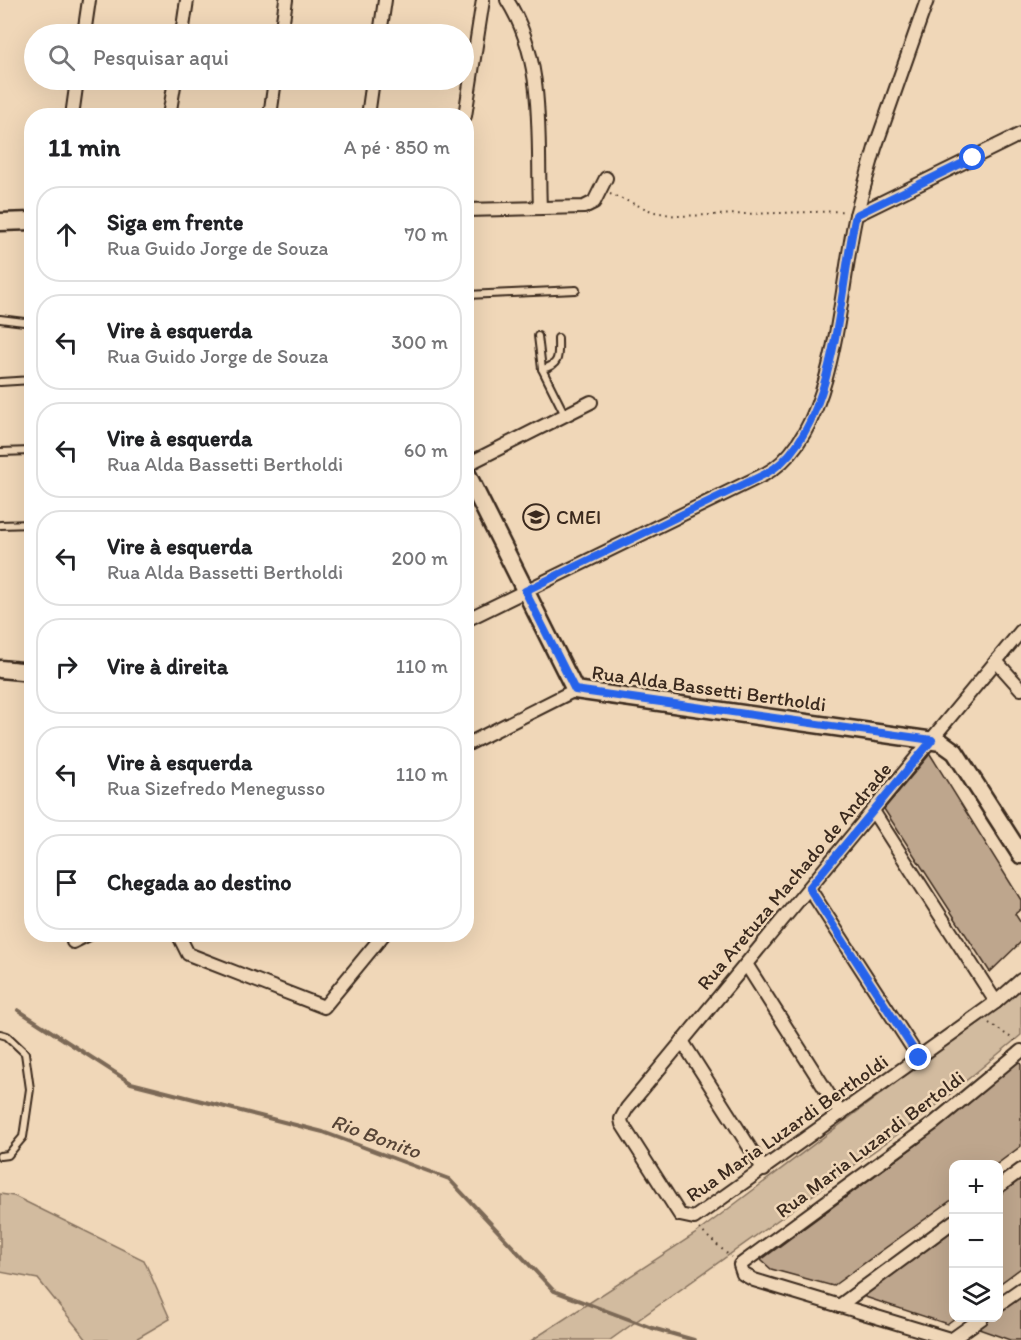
<!DOCTYPE html>
<html lang="pt">
<head>
<meta charset="utf-8">
<style>
	:root { --surface:#fff; --page:#f2f2f2; --text:#202124; --muted:#757577; --line:#e0e0e0 }
	body { margin:0; font-family:Itim,sans-serif; background:var(--page); color:var(--text) }
	.controls { position:absolute; right:18px; bottom:18px; display:grid; overflow:hidden; border-radius:12px; box-shadow:0 6px 24px #0002 }
	.controls button { width:54px; height:54px; display:grid; place-items:center; padding:0; border:0; border-bottom:2px solid var(--line); background:var(--surface); color:var(--text); font:30px sans-serif }
	.stop { position:absolute; width:18px; height:18px; margin:-14px; border:4px solid #2563eb; border-radius:50%; background:#fff }
	.stop.end { background:#2563eb; border-color:#fff; box-shadow:0 2px 6px #0008 }
	.list { margin:0; padding:0; list-style:none }
	h2 { display:flex; justify-content:space-between; align-items:center; height:78px; margin:0; padding:0 24px; font-size:26px }
	h2 small { font-size:20px; font-weight:400; color:var(--muted) }
	.list li { display:grid; grid-template-columns:39px 1fr auto; gap:18px; align-items:center; box-sizing:border-box; height:96px; margin:0 12px 12px; padding:0 12px; border:2px solid var(--line); border-radius:24px }
	.list b { display:block; font-size:22px; white-space:nowrap }
	.list p { margin:0; font-size:20px; white-space:nowrap; color:var(--muted) }
	.list em { font-size:20px; font-style:normal; color:var(--muted) }
	.icon { flex:none; width:33px; height:33px; fill:none; stroke:currentColor; stroke-width:2; stroke-linecap:round; stroke-linejoin:round }
	.map { position:relative; flex:none; width:1021px; height:1340px; overflow:hidden }
	.search { position:absolute; background:var(--surface); box-shadow:0 6px 24px #0002; left:24px; top:24px; width:450px; height:66px; display:flex; align-items:center; gap:15px; box-sizing:border-box; padding:0 21px; border-radius:33px; color:var(--muted); font-size:22px }
	.panel { position:absolute; background:var(--surface); box-shadow:0 6px 24px #0002; left:24px; top:108px; width:450px; height:834px; border-radius:24px }
	.map>svg:first-child { display:block }
	.green { fill:#d2bb9f; stroke:#86725e; stroke-width:1.5 }
	.lines { fill:none; stroke-linecap:round; stroke-linejoin:round }
	.stream { stroke:#7c6956; stroke-width:4 }
	.building { fill:#bea68d; stroke:#3b2a1e; stroke-width:1.5 }
	.lane-casing { stroke:#3b2a1e; stroke-width:10 }
	.street-casing { stroke:#3b2a1e; stroke-width:16 }
	.secondary-casing { stroke:#3b2a1e; stroke-width:21 }
	.path { stroke:#3b2a1e; stroke-width:2; stroke-dasharray:1.5 4.5; stroke-linecap:butt }
	.lane { stroke:#f0d7b8; stroke-width:6 }
	.street { stroke:#f0d7b8; stroke-width:12 }
	.secondary { stroke:#f0d7b8; stroke-width:16 }
	.route { stroke:#2563eb; stroke-width:8 }
	.labels { text-anchor:middle; dominant-baseline:central; stroke-width:5; stroke-linejoin:round; paint-order:stroke }
	.poi-label { font-size:20px; fill:#3b2a1e; stroke:#f0d7b8; text-anchor:start }
	.street-label { font-size:20px; fill:#3b2a1e; stroke:#f0d7b8 }
	.water-label { font-size:21px; font-style:italic; fill:#564436; stroke:#f0d7b8 }
</style>
</head>
<body>
<div class="map">
<svg width="1021" height="1340" viewBox="0 0 1021 1340">
	<rect width="100%" height="100%" fill="#f0d7b8"/>
	<filter id="ink" filterUnits="userSpaceOnUse"><feTurbulence type="fractalNoise" baseFrequency=".0167" numOctaves="2"/><feDisplacementMap in="SourceGraphic" scale="12" xChannelSelector="R" yChannelSelector="G"/><feConvolveMatrix kernelMatrix="1 2 1 2 8 2 1 2 1" color-interpolation-filters="sRGB"/></filter>
	<g filter="url(#ink)">
		<!-- green -->
		<g class="green">
			<polygon points="1021,988 1021,1035 926,1114 610,1340 532,1340 695,1234"/>
			<polygon points="0,1194 14,1196 144,1260 170,1319 134,1340 87,1340 38,1279 0,1272"/>
		</g>
		<g class="lines">
			<!-- stream -->
			<polyline class="stream" points="18,1010 131,1083 323,1132 449,1179 554,1291 652,1328 694,1340"/>
		</g>
		<!-- building -->
		<g class="building">
			<polygon points="930,754 1021,900 1021,909 1015,914 1021,923 1021,942 990,972 884,809"/>
			<polygon points="1019,1061 1021,1065 1021,1146 997,1164 954,1164 954,1198 833,1286 771,1269 761,1260 919,1143"/>
			<polygon points="1021,1175 1021,1268 998,1285 998,1192"/>
			<polygon points="954,1225 955,1318 947,1324 859,1295"/>
			<polygon points="1021,1294 1021,1340 1010,1340 976,1328 989,1318 998,1318 998,1311"/>
		</g>
		<g class="lines">
			<!-- lane casing -->
			<g class="lane-casing">
				<g id="lane">
					<polyline points="466,295 576,290"/>
					<polyline points="0,319 32,323"/>
					<polyline points="538,336 542,369 565,415"/>
					<path d="M542,369C561,365 558,355 558,338"/>
					<polyline points="0,382 32,380"/>
					<polyline points="0,452 32,451"/>
					<polyline points="0,525 32,524"/>
					<polyline points="0,1034 7,1036 25,1053 30,1089 23,1137 8,1155 0,1156"/>
				</g>
			</g>
			<!-- street casing -->
			<g class="street-casing">
				<g id="street">
					<path d="M507,0C546,61 537,138 540,208"/>
					<polyline points="84,34 89,0"/>
					<polyline points="182,34 187,0"/>
					<polyline points="281,34 286,0"/>
					<polyline points="380,34 385,0"/>
					<polyline points="72,116 77,80"/>
					<polyline points="169,116 175,80"/>
					<polyline points="270,116 275,80"/>
					<polyline points="368,116 373,80"/>
					<polyline points="465,116 483,0"/>
					<polyline points="466,210 584,207 594,202 606,178"/>
					<polyline points="856,215 875,148 927,0"/>
					<polyline points="466,465 591,402"/>
					<path d="M466,620L765,474C837,436 839,287 856,215L1021,134"/>
					<polyline points="1021,631 627,1108 621,1119 622,1124 680,1215 694,1218 996,1002 1021,980"/>
					<polyline points="996,661 1021,689"/>
					<polyline points="466,745 575,690"/>
					<polyline points="873,811 996,1002"/>
					<polyline points="809,888 919,1058"/>
					<polyline points="178,934 188,954 324,1007 384,934"/>
					<polyline points="73,942 89,934"/>
					<polyline points="746,964 841,1114"/>
					<polyline points="682,1041 764,1170"/>
					<polyline points="998,1187 1021,1170"/>
					<polyline points="998,1305 1021,1289"/>
					<polyline points="839,1306 954,1221"/>
					<polyline points="951,1340 982,1318"/>
					<polyline points="953,1340 754,1280 743,1274 740,1265 934,1123 1021,1051"/>
				</g>
			</g>
			<!-- secondary casing -->
			<g class="secondary-casing">
				<g id="secondary">
					<polyline points="0,222 32,221"/>
					<polyline points="466,472 575,690 941,742 955,752 1021,855"/>
					<polyline points="0,669 32,672"/>
				</g>
			</g>
			<!-- path -->
			<g class="path">
				<polyline points="610,194 654,212 677,216 846,211"/>
				<polyline points="989,1023 1016,1041"/>
				<polyline points="699,1229 731,1257"/>
			</g>
			<!-- lane -->
			<use href="#lane" class="lane"/>
			<!-- street -->
			<use href="#street" class="street"/>
			<!-- secondary -->
			<use href="#secondary" class="secondary"/>
		</g>
	</g>
	<g class="lines" filter="url(#ink)">
		<!-- route -->
		<path class="route" d="M919,1058L809,888L932,740L575,690L525,591L765,474C837,436 839,286 856,215L973,158"/>
	</g>
	<!-- icons -->
	<defs>
		<g id="school-ring" transform="scale(1.35)"><circle r="9.5" fill="#f0d7b8" stroke="#3b2a1e" stroke-width="1.5"/><path d="M0-5L7-2L0 1L-7-2ZM-4 1L0 2.5L4 1V4Q0 6-4 4Z" fill="#3b2a1e"/></g>
	</defs>
	<g fill-rule="evenodd">
		<use href="#school-ring" x="536" y="517"/>
	</g>
	<g class="labels">
		<!-- poi labels -->
		<g class="poi-label">
			<text x="556" y="517">CMEI</text>
		</g>
		<!-- street labels -->
		<g class="street-label">
			<text transform="translate(709 688) rotate(8)">Rua Alda Bassetti Bertholdi</text>
			<text transform="translate(794 876) rotate(-50)">Rua Aretuza Machado de Andrade</text>
			<text transform="translate(787 1128) rotate(-35)">Rua Maria Luzardi Bertholdi</text>
			<text transform="translate(870 1144) rotate(-37)">Rua Maria Luzardi Bertoldi</text>
		</g>
		<!-- water labels -->
		<g class="water-label">
			<text transform="translate(376 1136) rotate(20)">Rio Bonito</text>
		</g>
	</g>
</svg>
<div class="controls">
<button>+</button>
<button>−</button>
<button><svg class="icon" aria-label="layers" viewBox="0 0 24 24"><path d="M12 4l9 5-9 5-9-5zM3 14l9 5 9-5"/></svg></button>
</div>
<div class="stop" style="left:973px;top:158px"></div>
<div class="stop end" style="left:919px;top:1058px"></div>
<div class="search"><svg class="icon" aria-label="search" viewBox="0 0 24 24"><circle cx="10" cy="10" r="6"/><path d="M15 15l6 6"/></svg>Pesquisar aqui</div>
<section class="panel">
<h2>11 min<small>A pé · 850 m</small></h2>
<ul class="list">
<li><svg class="icon" aria-label="ahead" viewBox="0 0 24 24"><path d="M12 20V5M6 11l6-6 6 6"/></svg><div><b>Siga em frente</b><p>Rua Guido Jorge de Souza</p></div><em>70 m</em></li>
<li><svg class="icon" aria-label="left" viewBox="0 0 24 24"><path d="M17 20v-9H6M10 6l-5 5 5 5"/></svg><div><b>Vire à esquerda</b><p>Rua Guido Jorge de Souza</p></div><em>300 m</em></li>
<li><svg class="icon" aria-label="left" viewBox="0 0 24 24"><path d="M17 20v-9H6M10 6l-5 5 5 5"/></svg><div><b>Vire à esquerda</b><p>Rua Alda Bassetti Bertholdi</p></div><em>60 m</em></li>
<li><svg class="icon" aria-label="left" viewBox="0 0 24 24"><path d="M17 20v-9H6M10 6l-5 5 5 5"/></svg><div><b>Vire à esquerda</b><p>Rua Alda Bassetti Bertholdi</p></div><em>200 m</em></li>
<li><svg class="icon" aria-label="right" viewBox="0 0 24 24"><path d="M7 20v-9h11M14 6l5 5-5 5"/></svg><div><b>Vire à direita</b></div><em>110 m</em></li>
<li><svg class="icon" aria-label="left" viewBox="0 0 24 24"><path d="M17 20v-9H6M10 6l-5 5 5 5"/></svg><div><b>Vire à esquerda</b><p>Rua Sizefredo Menegusso</p></div><em>110 m</em></li>
<li><svg class="icon" aria-label="arrive" viewBox="0 0 24 24"><path d="M6 21V4h12l-3 4 3 4H6"/></svg><div><b>Chegada ao destino</b></div></li>
</ul>
</section>
</div>
</body>
</html>
